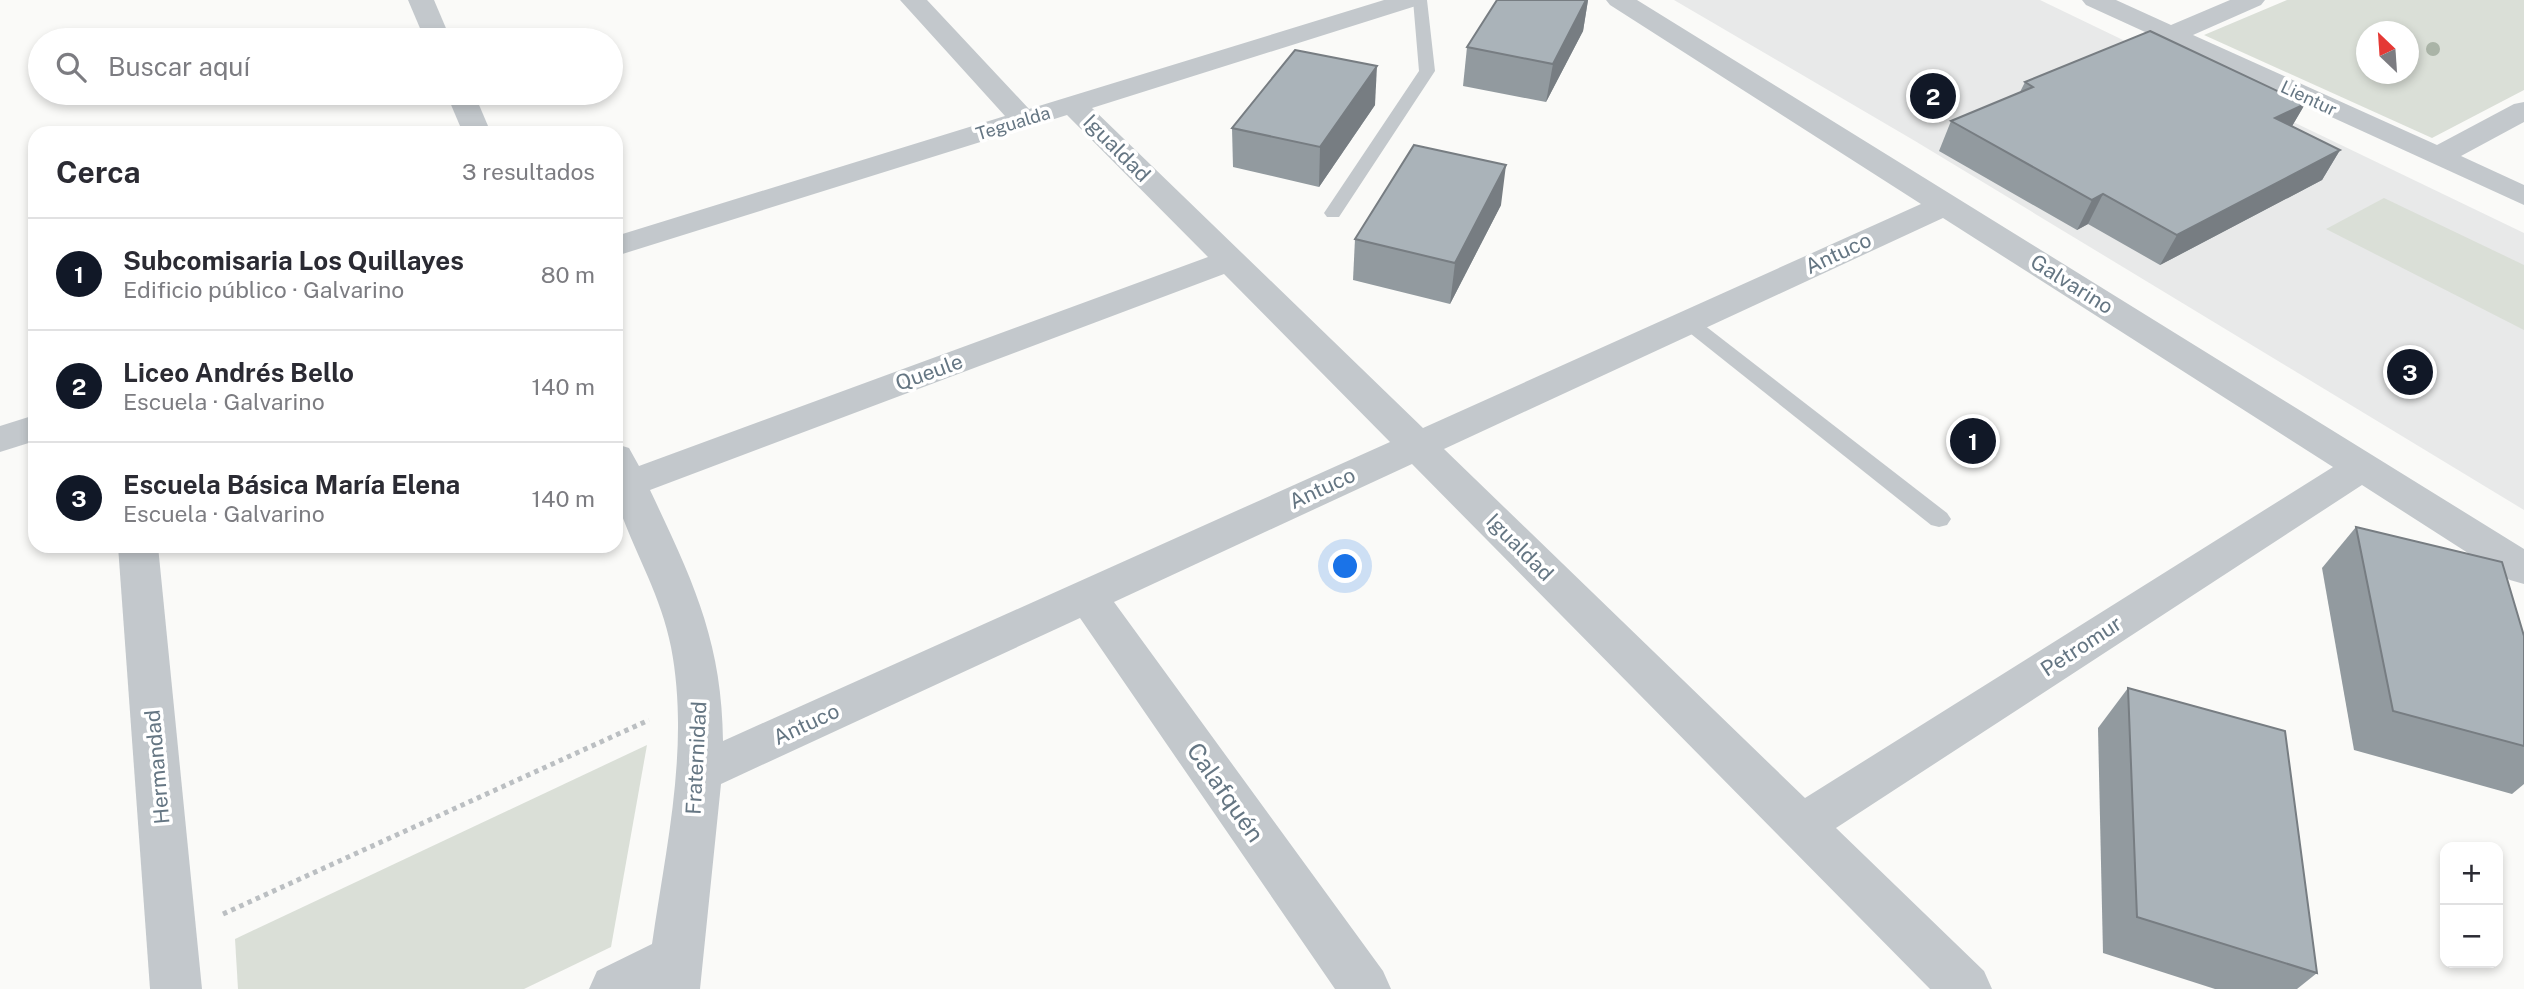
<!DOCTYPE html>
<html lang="es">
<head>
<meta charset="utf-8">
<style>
	:root { --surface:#fff; --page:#f2f2f3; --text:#2b2b33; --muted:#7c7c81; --line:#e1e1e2; --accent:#111827 }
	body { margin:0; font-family:"Public Sans",sans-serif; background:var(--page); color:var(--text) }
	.controls { position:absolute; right:21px; bottom:21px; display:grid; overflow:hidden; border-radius:14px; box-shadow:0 4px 10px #0003 }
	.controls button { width:63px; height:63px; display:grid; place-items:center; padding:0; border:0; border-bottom:2px solid var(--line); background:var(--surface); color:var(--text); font:35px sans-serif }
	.compass { position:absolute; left:2356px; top:21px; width:63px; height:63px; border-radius:50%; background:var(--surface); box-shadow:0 4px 10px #0003; rotate:335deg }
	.you { position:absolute; left:1346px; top:567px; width:24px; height:24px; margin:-18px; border:5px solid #fff; border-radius:50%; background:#1a73e8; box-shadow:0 0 0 10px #1a73e833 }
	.badge { display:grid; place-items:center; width:46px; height:46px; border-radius:50%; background:var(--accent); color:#fff; font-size:23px; font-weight:700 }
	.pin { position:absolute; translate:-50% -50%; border:4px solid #fff; box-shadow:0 2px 7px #0006 }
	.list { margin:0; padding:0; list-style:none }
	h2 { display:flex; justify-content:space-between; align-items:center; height:91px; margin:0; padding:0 28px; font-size:30px }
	h2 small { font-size:23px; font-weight:400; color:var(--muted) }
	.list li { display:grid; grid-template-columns:46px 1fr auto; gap:21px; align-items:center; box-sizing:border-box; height:112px; padding:0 28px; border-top:2px solid var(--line) }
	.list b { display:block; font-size:26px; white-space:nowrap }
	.list p { margin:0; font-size:23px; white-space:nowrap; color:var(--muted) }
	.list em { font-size:23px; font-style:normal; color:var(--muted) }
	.icon { flex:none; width:38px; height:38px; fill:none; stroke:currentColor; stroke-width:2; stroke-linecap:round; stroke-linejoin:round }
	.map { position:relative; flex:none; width:2524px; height:989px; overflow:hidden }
	.search { position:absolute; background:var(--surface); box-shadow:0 4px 10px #0003; left:28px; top:28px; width:595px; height:77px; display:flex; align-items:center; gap:18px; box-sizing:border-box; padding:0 24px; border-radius:38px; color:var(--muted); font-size:26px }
	.panel { position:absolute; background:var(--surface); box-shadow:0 4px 10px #0003; left:28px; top:126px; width:595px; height:427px; border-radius:21px }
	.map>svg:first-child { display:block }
	.built { fill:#e8e9e9 }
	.green { fill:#dadfd7; fill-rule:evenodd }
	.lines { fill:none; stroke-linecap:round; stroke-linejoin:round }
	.path { stroke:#bbbfc2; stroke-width:5; stroke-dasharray:4.5 4.5; stroke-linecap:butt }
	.lane { fill:#c3c8cc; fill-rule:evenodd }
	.street { fill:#c3c8cc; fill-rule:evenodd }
	.tree { fill:#aab4a7 }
	.wall { fill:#929a9f }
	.shaded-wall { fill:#777d82 }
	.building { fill:#aab3b9; stroke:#777d82; stroke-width:2 }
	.labels { text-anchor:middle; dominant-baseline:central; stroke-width:7; stroke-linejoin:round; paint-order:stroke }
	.far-street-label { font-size:18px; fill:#657683; stroke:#fff }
	.street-label { font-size:21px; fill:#657683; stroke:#fff }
	.near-street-label { font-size:24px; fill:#657683; stroke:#fff }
</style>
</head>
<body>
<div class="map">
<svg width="2524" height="989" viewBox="0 0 2524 989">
	<rect width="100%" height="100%" fill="#fafaf8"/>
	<!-- built -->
	<polygon class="built" points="1674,0 2040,0 2524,233 2524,510 1915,141"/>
	<!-- green -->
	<g class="green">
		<path d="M2287,0H2524V90L2432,138L2204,35ZM2366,32H2408V74H2366Z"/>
		<polygon points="2384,198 2524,265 2524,330 2326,229"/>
		<polygon points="647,745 611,947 524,989 238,989 235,939"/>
	</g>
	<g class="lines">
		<!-- path -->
		<polyline class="path" points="223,914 649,720"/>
		<!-- lane -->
		<g class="lane">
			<polygon points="1413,0 1427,0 1435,71 1339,217 1327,217 1324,213 1419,71"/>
			<polygon points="1688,316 1695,318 1947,513 1951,519 1947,525 1939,527 1931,525 1681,326 1678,322 1681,318"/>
		</g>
		<!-- street -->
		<g class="street">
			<polygon points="408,0 434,0 451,40 425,40"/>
			<path d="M900,0H927L1029,109L1384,0H1423L1419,5L1092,108L1423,428L1921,204L1610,5L1606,0H1637L2524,549V584L2510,580L2362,485L1836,828L1984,971L1992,989H1930L1412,464L1114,602L1383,971L1391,989H1335L1080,618L721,784L700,989H589L597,971L652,944C666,846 690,746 671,647C661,595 634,552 617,502C612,486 616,461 616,444L629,448L639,466L1208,257L1067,115L616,256V236L1005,116ZM1943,218L2333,467L1805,798L1444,449ZM1224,274L1390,442L723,741C722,640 692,579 650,490Z"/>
			<polygon points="2082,0 2116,0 2171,25 2230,0 2265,0 2261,5 2193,35 2437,145 2514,104 2524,102 2524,122 2461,156 2524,185 2524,205 2086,5"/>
			<polygon points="446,93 474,93 491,133 463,133"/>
			<polygon points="35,415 35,441 0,452 0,426"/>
			<polygon points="118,546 158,546 202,989 150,989"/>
		</g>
	</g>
	<!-- trees -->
	<circle class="tree" cx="2433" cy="49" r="7"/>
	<!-- wall -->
	<g class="wall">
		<polygon points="1497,0 1588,0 1583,31 1546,102 1463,86 1467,47"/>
		<polygon points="2025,82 2305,104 2292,126 2340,150 2322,180 2160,265 2088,224 2077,230 1939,151 1951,121 2020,92"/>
		<polygon points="1375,105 1319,187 1233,167 1232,128"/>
		<polygon points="1501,205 1450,304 1353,280 1355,239"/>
		<polygon points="2356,527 2524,636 2524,784 2512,794 2354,750 2322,568"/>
		<polygon points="2128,688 2317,973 2297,989 2215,989 2103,953 2098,728"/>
	</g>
	<!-- shaded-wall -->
	<g class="shaded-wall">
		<polygon points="1586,0 1588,0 1583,31 1546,102 1553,64"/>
		<polygon points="1377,66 1375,105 1319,187 1320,147"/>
		<polygon points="2305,104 2288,133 2275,118"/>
		<polygon points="2340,150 2322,180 2160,265 2177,235"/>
		<polygon points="1506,165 1501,205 1450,304 1455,263"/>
		<polygon points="2103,194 2088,224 2077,230 2092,200"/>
	</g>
	<!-- building -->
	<g class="building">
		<polygon points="1497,0 1586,0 1553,64 1467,47"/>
		<polygon points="2150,31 2305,104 2275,118 2340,150 2177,235 2103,194 2092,200 1951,121 2033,87 2025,82"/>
		<polygon points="1295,50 1377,66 1320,147 1232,128"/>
		<polygon points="1414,145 1506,165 1455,263 1355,239"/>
		<polygon points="2356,527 2502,562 2524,636 2524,746 2393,711"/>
		<polygon points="2128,688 2285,731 2317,973 2137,917"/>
	</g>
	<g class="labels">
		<!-- far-street labels -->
		<g class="far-street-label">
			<text transform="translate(2309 98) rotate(25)">Lientur</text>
			<text transform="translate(1013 123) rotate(-17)">Tegualda</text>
		</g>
		<!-- street labels -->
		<g class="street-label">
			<text transform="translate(1117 148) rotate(45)">Igualdad</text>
			<text transform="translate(1838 253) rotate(-25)">Antuco</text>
			<text transform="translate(2072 284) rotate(32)">Galvarino</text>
			<text transform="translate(929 372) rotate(-20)">Queule</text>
			<text transform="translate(1322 488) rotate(-25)">Antuco</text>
			<text transform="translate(1520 547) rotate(45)">Igualdad</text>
			<text transform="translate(2081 646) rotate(-33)">Petromur</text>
			<text transform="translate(806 724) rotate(-25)">Antuco</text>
			<text transform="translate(696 758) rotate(-87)">Fraternidad</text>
			<text transform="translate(157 767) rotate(-95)">Hermandad</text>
		</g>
		<!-- near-street labels -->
		<g class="near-street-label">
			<text transform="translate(1226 792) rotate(55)">Calafquén</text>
		</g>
	</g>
</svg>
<div class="controls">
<button>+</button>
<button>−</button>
</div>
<svg class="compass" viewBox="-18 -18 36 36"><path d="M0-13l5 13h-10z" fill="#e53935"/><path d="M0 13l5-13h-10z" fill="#7c7c81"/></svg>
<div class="you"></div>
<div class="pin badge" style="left:1973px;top:441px">1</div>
<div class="pin badge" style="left:1933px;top:96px">2</div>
<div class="pin badge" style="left:2410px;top:372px">3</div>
<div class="search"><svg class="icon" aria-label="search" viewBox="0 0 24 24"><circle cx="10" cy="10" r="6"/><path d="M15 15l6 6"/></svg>Buscar aquí</div>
<section class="panel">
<h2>Cerca<small>3 resultados</small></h2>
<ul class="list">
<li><span class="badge">1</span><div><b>Subcomisaria Los Quillayes</b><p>Edificio público · Galvarino</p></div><em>80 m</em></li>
<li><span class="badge">2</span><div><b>Liceo Andrés Bello</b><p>Escuela · Galvarino</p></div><em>140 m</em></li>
<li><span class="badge">3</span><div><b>Escuela Básica María Elena</b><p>Escuela · Galvarino</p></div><em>140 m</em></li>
</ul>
</section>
</div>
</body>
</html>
